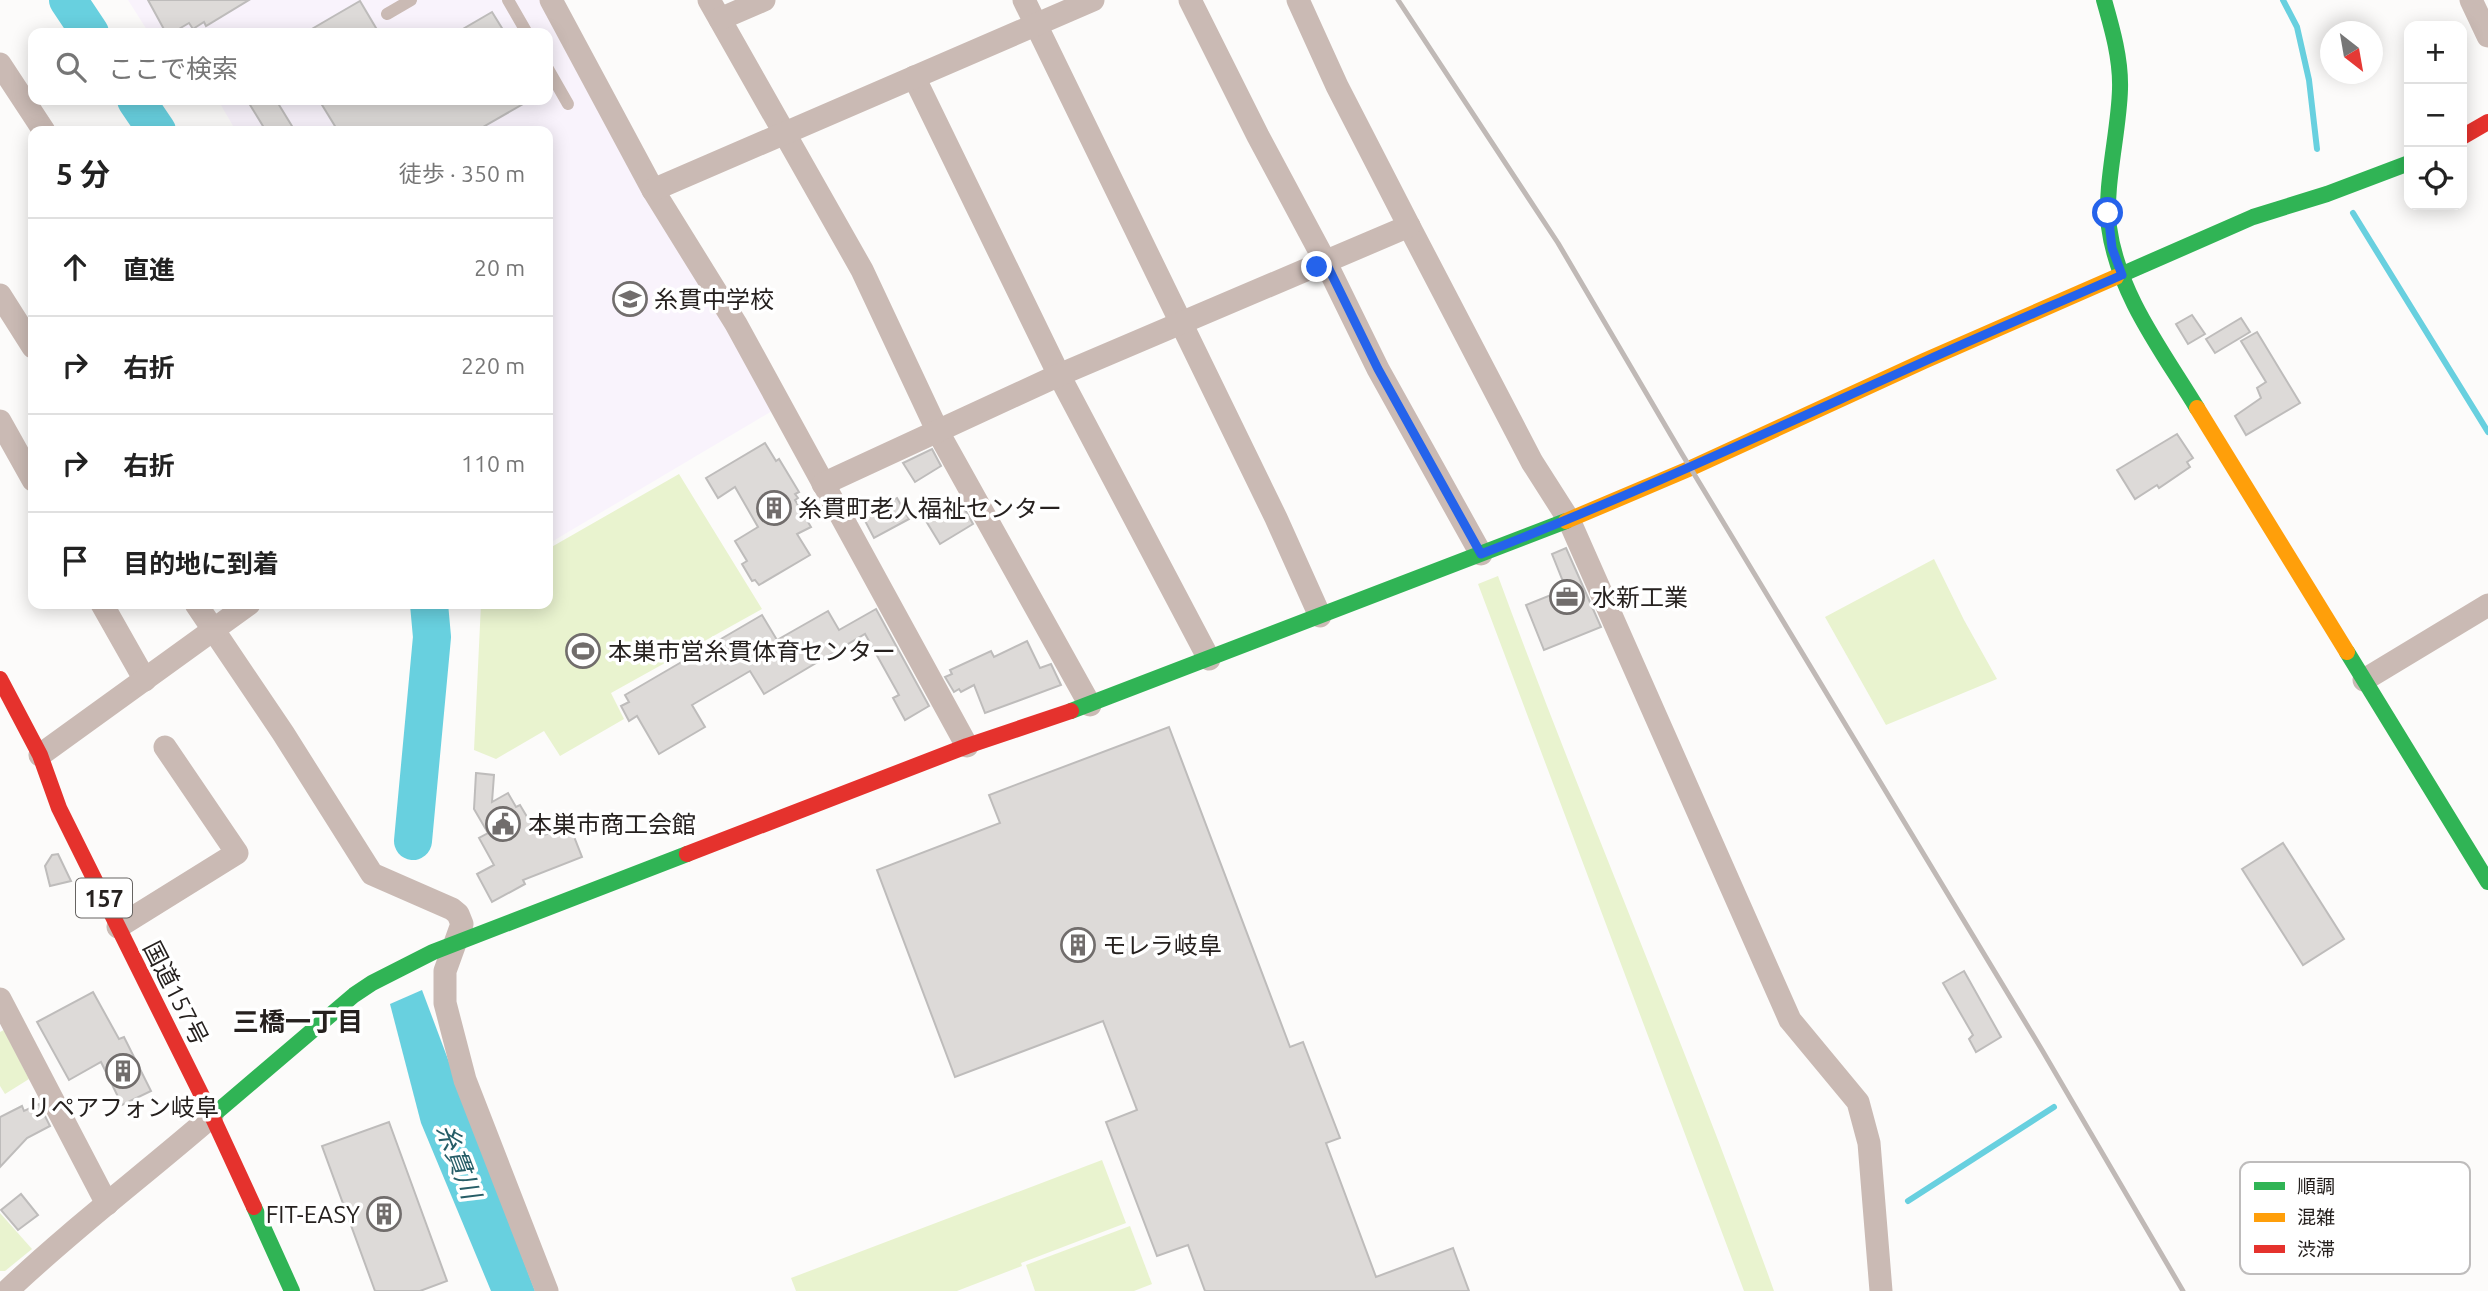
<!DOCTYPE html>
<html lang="ja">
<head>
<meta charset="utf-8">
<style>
	:root { --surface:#fff; --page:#f6f6f6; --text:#222; --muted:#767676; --line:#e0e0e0 }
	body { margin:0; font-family:Ubuntu,"Noto Sans JP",sans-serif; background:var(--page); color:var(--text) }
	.controls { position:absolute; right:21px; top:21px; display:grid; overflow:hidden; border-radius:14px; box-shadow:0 4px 18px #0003 }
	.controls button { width:63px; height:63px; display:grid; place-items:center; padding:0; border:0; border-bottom:2px solid var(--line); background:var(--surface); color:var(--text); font:35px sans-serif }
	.compass { position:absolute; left:2320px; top:21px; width:63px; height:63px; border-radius:50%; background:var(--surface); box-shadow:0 4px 18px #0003; rotate:149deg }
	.stop { position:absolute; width:21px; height:21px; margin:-16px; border:5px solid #2563eb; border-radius:50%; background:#fff }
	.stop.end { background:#2563eb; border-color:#fff; box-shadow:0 2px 7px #0008 }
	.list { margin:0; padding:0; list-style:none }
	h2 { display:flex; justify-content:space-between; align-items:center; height:91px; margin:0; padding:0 28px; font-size:30px }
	h2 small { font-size:23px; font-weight:400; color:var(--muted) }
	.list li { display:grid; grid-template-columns:46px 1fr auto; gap:21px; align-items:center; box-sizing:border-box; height:98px; padding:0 28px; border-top:2px solid var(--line) }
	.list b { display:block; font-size:26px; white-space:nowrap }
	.list em { font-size:23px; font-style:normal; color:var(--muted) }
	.icon { flex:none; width:38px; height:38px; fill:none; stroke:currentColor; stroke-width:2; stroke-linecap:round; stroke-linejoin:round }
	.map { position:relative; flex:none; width:2488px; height:1291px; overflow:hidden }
	.search { position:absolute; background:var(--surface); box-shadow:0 4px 18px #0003; left:28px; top:28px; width:525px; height:77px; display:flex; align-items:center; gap:18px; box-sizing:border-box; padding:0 24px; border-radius:14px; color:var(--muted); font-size:26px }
	.panel { position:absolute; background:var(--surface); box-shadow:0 4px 18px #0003; left:28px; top:126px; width:525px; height:483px; border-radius:14px }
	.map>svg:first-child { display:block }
	.education { fill:#f9f3fc }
	.green { fill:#e9f3cf }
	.water { fill:#68d0df }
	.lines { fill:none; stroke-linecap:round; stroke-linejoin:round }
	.stream { stroke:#68d0df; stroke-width:6 }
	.river { stroke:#68d0df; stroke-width:38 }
	.building { fill:#dddad8; stroke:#bebcbb; stroke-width:2 }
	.lane { stroke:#cabab4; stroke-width:12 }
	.street { stroke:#cabab4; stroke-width:23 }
	.fast { stroke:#30b455; stroke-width:16 }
	.slow { stroke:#ff9f0a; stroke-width:16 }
	.jam { stroke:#e5322d; stroke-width:16 }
	.rail { stroke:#c0b9b6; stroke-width:5 }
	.route { stroke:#2563eb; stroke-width:9 }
	.labels { text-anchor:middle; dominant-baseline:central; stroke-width:7; stroke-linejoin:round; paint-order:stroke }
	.shield { fill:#fff; stroke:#676462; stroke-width:2 }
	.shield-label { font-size:23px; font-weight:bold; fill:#26211f }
	.poi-label { font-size:24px; fill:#26211f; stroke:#fff; text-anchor:start }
	.street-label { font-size:24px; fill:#26211f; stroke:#fff }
	.neighbourhood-label { font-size:26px; font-weight:bold; fill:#26211f; stroke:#fff }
	.water-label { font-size:26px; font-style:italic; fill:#265d67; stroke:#fff }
	.key { fill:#fff; stroke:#bebcbc; stroke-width:2 }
	.key-label { font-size:19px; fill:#26211f }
</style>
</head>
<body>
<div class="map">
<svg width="2488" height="1291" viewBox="0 0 2488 1291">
	<rect width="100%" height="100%" fill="#fcfbfa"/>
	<!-- education -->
	<polygon class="education" points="128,0 546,0 777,408 548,544 548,131 236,131 218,100 548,100 548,33 156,33 147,30"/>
	<!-- green -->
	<g class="green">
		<polygon points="679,474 762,609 611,693 624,719 560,756 544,731 496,759 474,750 481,604 548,604 548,549"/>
		<polygon points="1934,559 1964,620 1997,679 1886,725 1825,617"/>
		<path d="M1498,576C1586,816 1688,1050 1774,1291H1744L1478,584Z"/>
		<polygon points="4,1030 29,1079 5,1094 0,1086 0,1032"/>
		<polygon points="1102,1160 1126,1223 1021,1263 1022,1266 957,1291 796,1291 791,1278"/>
		<polygon points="0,1213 32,1249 5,1271 0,1271"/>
		<polygon points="1130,1226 1152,1284 1134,1291 1035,1291 1026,1265"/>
	</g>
	<!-- water -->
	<polygon class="water" points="422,990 535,1291 491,1291 421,1123 390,1004"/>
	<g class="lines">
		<!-- stream -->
		<g class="stream">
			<polyline points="2283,0 2297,27 2309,80 2317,149"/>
			<polyline points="2353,213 2488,432"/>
			<polyline points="1908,1201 2054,1107"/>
		</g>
		<!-- river -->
		<g class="river">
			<polyline points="68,0 90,33"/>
			<polyline points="136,100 157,131"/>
			<polyline points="413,841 432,637 429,604"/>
		</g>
	</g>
	<!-- building -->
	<g class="building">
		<polygon points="148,0 249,0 206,26 204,22 193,29 189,23 172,33 166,33"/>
		<polygon points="360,1 379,33 305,33 334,16"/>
		<polygon points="492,12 505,33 456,33"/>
		<polygon points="247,100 276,100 295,131 266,131"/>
		<polygon points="319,100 530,100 476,131 338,131"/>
		<polygon points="2192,315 2205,334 2188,344 2176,324"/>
		<polygon points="2241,318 2250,332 2215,353 2206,339"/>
		<polygon points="2257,332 2300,403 2246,435 2235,416 2261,398 2257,388 2266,382 2241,341"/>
		<polygon points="2177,434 2193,458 2187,462 2190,467 2159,488 2157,485 2135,499 2117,470"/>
		<polygon points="765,443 776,461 779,459 799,492 795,494 798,498 795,500 811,527 797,534 810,555 759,585 755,580 752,581 742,564 747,561 735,541 758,527 735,487 718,498 706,478"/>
		<polygon points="932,449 941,466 915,482 903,463"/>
		<polygon points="897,498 909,519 874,538 863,517"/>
		<polygon points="959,499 973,524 940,544 923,516 945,503 947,506"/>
		<polygon points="1566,548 1601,627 1544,650 1526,605 1566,589 1552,554"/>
		<polygon points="876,609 929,706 905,720 893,698 899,695 865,634 764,694 750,671 692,705 705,727 659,754 637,716 629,721 621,706 629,702 625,695 762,615 777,640 828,611 839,630"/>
		<polygon points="1027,641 1040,668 1051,664 1061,685 985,713 974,685 961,692 959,689 954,692 945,677 952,674 950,670 991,651 994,657"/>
		<polygon points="1169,727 1290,1047 1303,1042 1340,1138 1326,1143 1376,1277 1453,1248 1469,1291 1205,1291 1188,1245 1157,1256 1106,1122 1137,1110 1103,1021 955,1077 877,870 1000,823 989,795"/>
		<polygon points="476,773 494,775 492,802 508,793 516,807 520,805 539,837 560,829 562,832 571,829 582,857 523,880 525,884 492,902 477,874 494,865 479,838 488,833 474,809"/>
		<polygon points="2283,843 2344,939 2303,965 2242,869"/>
		<polygon points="58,854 71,881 50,886 45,866 52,855"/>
		<polygon points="1964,971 2001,1037 1976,1052 1969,1039 1973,1035 1943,983"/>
		<polygon points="93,992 119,1039 124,1037 151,1091 122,1105 101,1062 69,1080 37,1022"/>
		<polygon points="39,1104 50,1126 27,1138 0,1167 0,1117 22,1106 24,1111"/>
		<polygon points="389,1122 447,1281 420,1291 375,1291 322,1146"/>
		<polygon points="21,1194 38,1215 18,1230 1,1210"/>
	</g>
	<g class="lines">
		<!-- lane -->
		<g class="lane">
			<polyline points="508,0 527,33"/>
			<polyline points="387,14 411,0"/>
			<polyline points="548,69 568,104"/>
		</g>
		<!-- street -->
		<g class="street">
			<polyline points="551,0 653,190 736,324 967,746"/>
			<polyline points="709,0 862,270 938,432 1090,705"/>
			<polyline points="1024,0 1276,518 1320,616"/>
			<polyline points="1190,0 1258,136 1326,263 1378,369 1481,554"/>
			<polyline points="2471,0 2488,36"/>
			<polyline points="720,19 764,0"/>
			<polyline points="0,64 44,131"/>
			<polyline points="914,77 1059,375 1209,659"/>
			<polyline points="653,190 1093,0"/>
			<polyline points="1409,226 1532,462 1569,520 1790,1020 1858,1102 1869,1143 1881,1291"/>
			<polyline points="0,295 33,347"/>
			<polyline points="0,421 33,480"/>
			<polyline points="823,484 1059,375 1409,226 1337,86 1298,0"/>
			<polyline points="102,604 145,680"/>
			<polyline points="196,604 283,733 372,874 452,909 458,914 462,924 445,971 445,1003 465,1080 547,1291"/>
			<polyline points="2364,680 2488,605"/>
			<polyline points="40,755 249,604"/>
			<polyline points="118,927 237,853 165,747"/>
			<polyline points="0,999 107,1204"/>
			<path d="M7,1291C72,1229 144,1175 212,1116"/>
		</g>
		<!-- fast -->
		<g class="fast">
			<path d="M2104,0C2112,28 2121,59 2120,89C2119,132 2104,186 2109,227C2118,294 2163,352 2197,408"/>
			<polyline points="2116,277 2253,217 2327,194 2409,163"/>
			<polyline points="2347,652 2488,882"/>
			<polyline points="1071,711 1566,521"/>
			<polyline points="212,1116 354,995 372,983 433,952 687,854"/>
			<polyline points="254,1207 292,1291"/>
		</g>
		<!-- slow -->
		<g class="slow">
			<polyline points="2197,408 2347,652"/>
			<polyline points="1566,521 1691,468 1924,361 2116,277"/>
		</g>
		<!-- jam -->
		<g class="jam">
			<polyline points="2462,137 2488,122"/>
			<polyline points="0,679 40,755 59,808 212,1116 254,1207"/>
			<polyline points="687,854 967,746 1071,711"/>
		</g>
		<!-- rail -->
		<polyline class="rail" points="1398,0 1558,243 1682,454 2042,1050 2183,1291"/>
	</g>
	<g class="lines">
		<!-- route -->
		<path class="route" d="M1317,267L1326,263L1378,369L1481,554C1631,496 1776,428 1923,362C1989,332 2056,304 2122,275L2112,248L2108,213"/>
	</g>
	<!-- icons -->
	<defs>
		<g id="school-ring" transform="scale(1.75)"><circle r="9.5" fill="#fff" stroke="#716d6c" stroke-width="1.5"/><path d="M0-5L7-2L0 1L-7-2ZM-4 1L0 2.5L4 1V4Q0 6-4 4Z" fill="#716d6c"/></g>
		<g id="building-ring" transform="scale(1.75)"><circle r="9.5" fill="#fff" stroke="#716d6c" stroke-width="1.5"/><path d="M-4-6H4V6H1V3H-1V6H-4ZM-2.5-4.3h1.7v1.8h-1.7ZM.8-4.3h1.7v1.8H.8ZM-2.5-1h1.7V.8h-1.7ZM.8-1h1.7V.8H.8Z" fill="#716d6c"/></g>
		<g id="office-ring" transform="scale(1.75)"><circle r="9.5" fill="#fff" stroke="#716d6c" stroke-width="1.5"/><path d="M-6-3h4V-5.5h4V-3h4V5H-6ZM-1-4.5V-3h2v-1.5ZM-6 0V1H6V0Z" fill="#716d6c"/></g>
		<g id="stadium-ring" transform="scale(1.75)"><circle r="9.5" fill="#fff" stroke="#716d6c" stroke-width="1.5"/><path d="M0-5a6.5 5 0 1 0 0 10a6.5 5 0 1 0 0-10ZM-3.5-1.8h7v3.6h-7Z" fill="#716d6c"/></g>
		<g id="civic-ring" transform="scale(1.75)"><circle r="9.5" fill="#fff" stroke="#716d6c" stroke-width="1.5"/><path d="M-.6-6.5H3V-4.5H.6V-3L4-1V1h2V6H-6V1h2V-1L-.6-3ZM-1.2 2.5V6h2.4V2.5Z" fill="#716d6c"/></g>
	</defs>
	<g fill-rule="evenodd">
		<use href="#school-ring" x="630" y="299"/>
		<use href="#building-ring" x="774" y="508"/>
		<use href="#office-ring" x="1567" y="597"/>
		<use href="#stadium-ring" x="583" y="651"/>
		<use href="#civic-ring" x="503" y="824"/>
		<use href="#building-ring" x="1078" y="945"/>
		<use href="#building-ring" x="123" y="1071"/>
		<use href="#building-ring" x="384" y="1214"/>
	</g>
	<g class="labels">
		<!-- shield labels -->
		<rect class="shield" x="76" y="878.5" width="56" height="39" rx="5"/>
		<g class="shield-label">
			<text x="104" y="898">157</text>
		</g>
		<!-- poi labels -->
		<g class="poi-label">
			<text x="654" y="299">糸貫中学校</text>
			<text x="798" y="508">糸貫町老人福祉センター</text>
			<text x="1592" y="597">水新工業</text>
			<text x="608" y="651">本巣市営糸貫体育センター</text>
			<text x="528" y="824">本巣市商工会館</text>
			<text x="1102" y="945">モレラ岐阜</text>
			<text x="123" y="1107" text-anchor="middle">リペアフォン岐阜</text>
			<text x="360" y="1214" text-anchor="end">FIT-EASY</text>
		</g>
		<!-- street labels -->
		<g class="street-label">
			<text transform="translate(176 993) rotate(63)">国道157号</text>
		</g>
		<!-- neighbourhood labels -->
		<g class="neighbourhood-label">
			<text x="298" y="1021">三橋一丁目</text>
		</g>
		<!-- water labels -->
		<g class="water-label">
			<text transform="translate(459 1161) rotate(69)">糸貫川</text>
		</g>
	</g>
	<!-- legend -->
	<rect x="2240" y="1162" width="230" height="112" rx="10" class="key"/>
	<rect x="2254" y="1182" width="31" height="8" fill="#30b455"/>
	<rect x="2254" y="1213" width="31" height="9" fill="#ff9f0a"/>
	<rect x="2254" y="1245" width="31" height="8" fill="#e5322d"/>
	<g class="key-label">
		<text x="2297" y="1193">順調</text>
		<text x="2297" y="1224">混雑</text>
		<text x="2297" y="1256">渋滞</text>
	</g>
</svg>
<div class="controls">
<button>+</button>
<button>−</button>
<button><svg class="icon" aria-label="locate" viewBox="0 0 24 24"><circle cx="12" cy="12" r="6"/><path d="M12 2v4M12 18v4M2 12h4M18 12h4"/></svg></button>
</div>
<svg class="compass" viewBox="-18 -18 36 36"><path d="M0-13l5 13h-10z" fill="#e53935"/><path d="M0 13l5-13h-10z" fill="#767676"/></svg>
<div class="stop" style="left:2108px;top:213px"></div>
<div class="stop end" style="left:1317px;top:267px"></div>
<div class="search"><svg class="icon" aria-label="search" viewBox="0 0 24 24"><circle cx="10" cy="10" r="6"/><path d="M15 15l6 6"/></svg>ここで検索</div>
<section class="panel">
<h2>5 分<small>徒歩 · 350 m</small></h2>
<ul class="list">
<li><svg class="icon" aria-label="ahead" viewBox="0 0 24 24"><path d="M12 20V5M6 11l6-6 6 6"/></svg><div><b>直進</b></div><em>20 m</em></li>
<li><svg class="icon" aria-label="right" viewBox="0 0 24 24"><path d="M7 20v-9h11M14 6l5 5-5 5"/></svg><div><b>右折</b></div><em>220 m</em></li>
<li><svg class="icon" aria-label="right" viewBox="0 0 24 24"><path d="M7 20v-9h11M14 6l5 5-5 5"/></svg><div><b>右折</b></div><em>110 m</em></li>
<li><svg class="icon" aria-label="arrive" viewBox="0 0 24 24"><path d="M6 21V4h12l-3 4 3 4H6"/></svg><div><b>目的地に到着</b></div></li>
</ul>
</section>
</div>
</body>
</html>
